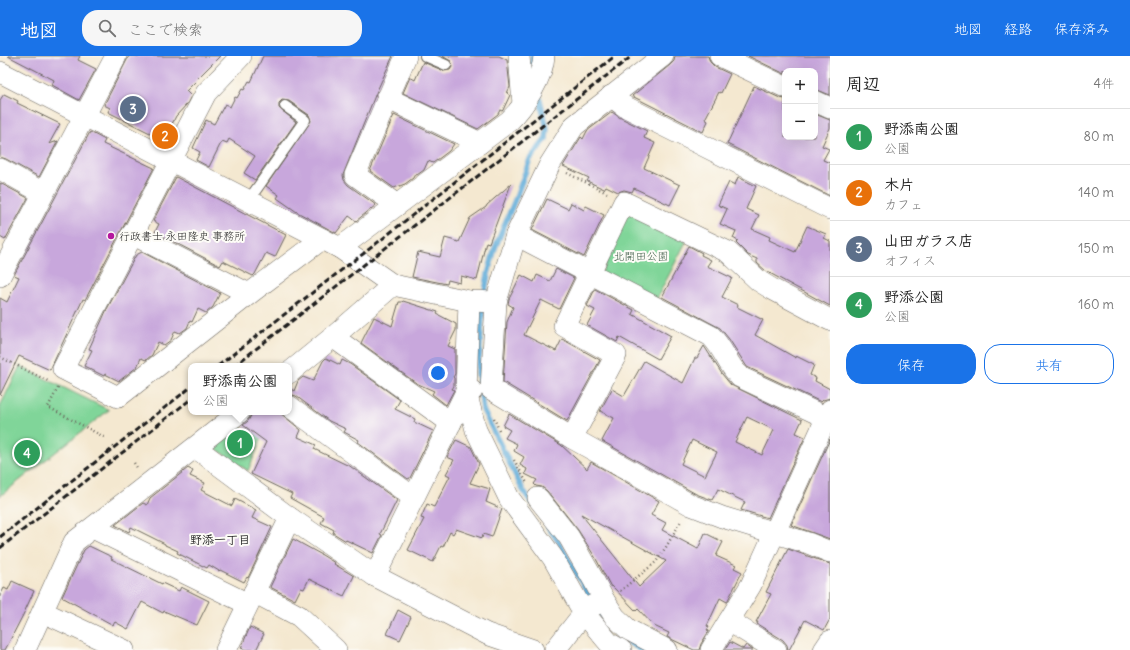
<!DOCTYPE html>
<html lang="ja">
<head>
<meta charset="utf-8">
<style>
	:root { --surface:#fff; --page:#f6f6f6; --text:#222; --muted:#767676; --line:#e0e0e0; --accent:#1a73e8 }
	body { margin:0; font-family:Delius,"Klee One",sans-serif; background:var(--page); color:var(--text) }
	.controls { position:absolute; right:12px; top:12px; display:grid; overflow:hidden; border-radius:8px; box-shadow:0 4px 16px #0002 }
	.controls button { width:36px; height:36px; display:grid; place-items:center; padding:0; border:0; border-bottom:1px solid var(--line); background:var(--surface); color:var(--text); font:20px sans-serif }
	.you { position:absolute; left:438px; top:317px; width:14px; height:14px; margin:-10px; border:3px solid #fff; border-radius:50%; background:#1a73e8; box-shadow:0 0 0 6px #1a73e833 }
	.badge { display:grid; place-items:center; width:26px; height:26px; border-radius:50%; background:var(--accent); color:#fff; font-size:13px; font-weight:700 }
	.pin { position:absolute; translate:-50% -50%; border:2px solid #fff; box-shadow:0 1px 4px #0006 }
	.popup { position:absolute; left:188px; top:307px; width:104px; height:52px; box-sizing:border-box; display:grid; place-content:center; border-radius:8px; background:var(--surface); filter:drop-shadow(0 1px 3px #0005); font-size:13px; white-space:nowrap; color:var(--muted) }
	.popup b { font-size:15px; color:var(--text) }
	.popup::after { content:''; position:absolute; left:50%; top:100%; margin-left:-8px; border:8px solid transparent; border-top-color:var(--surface) }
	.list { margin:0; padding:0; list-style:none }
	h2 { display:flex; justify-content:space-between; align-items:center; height:52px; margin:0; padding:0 16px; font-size:17px }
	h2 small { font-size:13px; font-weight:400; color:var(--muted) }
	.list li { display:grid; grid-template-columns:26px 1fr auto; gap:12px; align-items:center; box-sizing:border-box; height:56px; padding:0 16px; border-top:1px solid var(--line) }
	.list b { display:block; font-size:15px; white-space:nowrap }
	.list p { margin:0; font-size:13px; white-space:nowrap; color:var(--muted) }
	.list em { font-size:13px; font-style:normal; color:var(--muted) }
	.actions { display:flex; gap:8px; padding:12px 16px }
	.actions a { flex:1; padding:9px 0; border:1px solid var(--accent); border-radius:16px; text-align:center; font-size:14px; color:var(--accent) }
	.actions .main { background:var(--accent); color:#fff }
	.icon { flex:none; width:22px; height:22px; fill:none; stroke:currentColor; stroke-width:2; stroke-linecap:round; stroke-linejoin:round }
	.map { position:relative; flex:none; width:830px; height:594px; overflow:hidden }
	header { display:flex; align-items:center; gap:24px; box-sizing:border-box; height:56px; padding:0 20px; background:var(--accent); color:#fff }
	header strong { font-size:19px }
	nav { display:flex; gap:22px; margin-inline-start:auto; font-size:14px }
	.search { width:280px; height:36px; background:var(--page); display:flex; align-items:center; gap:10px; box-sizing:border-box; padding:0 14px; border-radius:16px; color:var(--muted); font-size:15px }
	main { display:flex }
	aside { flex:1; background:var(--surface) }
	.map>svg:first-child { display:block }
	.green { fill:#80d599; stroke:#4e785a }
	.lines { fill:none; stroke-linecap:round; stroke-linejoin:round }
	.stream { stroke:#5fabd8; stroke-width:5.5 }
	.building { fill:#c8a7dc; fill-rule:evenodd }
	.service-casing { stroke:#68635b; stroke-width:12 }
	.minor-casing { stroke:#68635b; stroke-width:22 }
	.path { stroke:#68635b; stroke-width:2.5; stroke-dasharray:1 3; stroke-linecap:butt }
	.service { stroke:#fff; stroke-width:10 }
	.minor { stroke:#fff; stroke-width:21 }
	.rail { stroke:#1c1c1c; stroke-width:3; stroke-dasharray:6 3; stroke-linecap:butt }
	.poi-dot { fill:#b5179e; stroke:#fdfcf7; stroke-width:1.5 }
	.labels { text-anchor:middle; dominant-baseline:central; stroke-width:4; stroke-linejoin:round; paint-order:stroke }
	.poi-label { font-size:11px; fill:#1c1c1c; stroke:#fdfcf7; text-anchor:start }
	.park-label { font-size:11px; fill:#3f5d48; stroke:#fdfcf7 }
	.neighbourhood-label { font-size:12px; font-weight:bold; fill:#1c1c1c; stroke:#fdfcf7 }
</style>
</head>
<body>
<header>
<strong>地図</strong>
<div class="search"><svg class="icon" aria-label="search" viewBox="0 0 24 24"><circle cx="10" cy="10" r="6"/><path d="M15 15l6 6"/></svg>ここで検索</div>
<nav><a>地図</a><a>経路</a><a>保存済み</a></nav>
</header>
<main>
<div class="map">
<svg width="830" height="594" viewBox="0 0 830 594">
	<rect width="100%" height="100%" fill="#fdfcf7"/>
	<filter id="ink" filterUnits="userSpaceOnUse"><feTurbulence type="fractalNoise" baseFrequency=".025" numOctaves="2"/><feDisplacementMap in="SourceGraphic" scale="8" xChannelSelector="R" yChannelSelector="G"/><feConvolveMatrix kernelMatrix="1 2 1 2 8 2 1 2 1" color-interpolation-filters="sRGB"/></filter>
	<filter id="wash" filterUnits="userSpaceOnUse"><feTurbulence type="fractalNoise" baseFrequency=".012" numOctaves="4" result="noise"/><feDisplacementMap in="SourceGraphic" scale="16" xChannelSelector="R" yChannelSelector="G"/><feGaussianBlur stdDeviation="0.9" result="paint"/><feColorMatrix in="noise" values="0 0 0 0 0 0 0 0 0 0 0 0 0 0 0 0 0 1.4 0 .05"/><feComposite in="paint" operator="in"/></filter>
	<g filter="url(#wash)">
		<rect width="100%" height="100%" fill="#f4e8d0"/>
		<!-- green -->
		<g class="green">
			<polygon points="631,158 687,184 655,246 601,219 623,160"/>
			<polygon points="20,310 109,354 0,440 0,350"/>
			<polygon points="238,369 246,375 249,374 262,381 248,415 215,392"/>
		</g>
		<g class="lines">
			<!-- stream -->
			<g class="stream">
				<polyline points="532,0 532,14"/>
				<polyline points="484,241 488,218 495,192 517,139 530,103 546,83 547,72 538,36"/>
				<polyline points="483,249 478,316 483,354 523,434 531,446"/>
				<polyline points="548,471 558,485 592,545"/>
				<path d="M597,552C607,570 624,586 643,594"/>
			</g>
		</g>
		<g id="blocks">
			<!-- building -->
			<g class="building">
				<polygon points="8,0 80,0 78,4 96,13 79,44 52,29 54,24"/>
				<polygon points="129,0 220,0 195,25 196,25 186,35 191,40 187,48 176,60 164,84 108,56 110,52 104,49"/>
				<polygon points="263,0 393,0 376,37 343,119 344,124 348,129 376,149 356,165 349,160 336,177 297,156 277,142 279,139 266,130 311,65 309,59 289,45 282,44 279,47 279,52 296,66 255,124 244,117 255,100 229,83 227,87 222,85 209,111 196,104 200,96 193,92 206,64 214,68 225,48 230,51 235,41 237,42 242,33 244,34 249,25 251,26"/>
				<polygon points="442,0 499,0 507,4 510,31 507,37 510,39 503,54 502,55 500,54 498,58 478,73 403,37 410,21 415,24 423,6 444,15 450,14 452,11 451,5"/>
				<polygon points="675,0 708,0 710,6 715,11 730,18 721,37 719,36 705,63 708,65 703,76 632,40 670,9 674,5"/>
				<polygon points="748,0 830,0 830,39 815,33 815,15 785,15 785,18"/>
				<polygon points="754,30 780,42 785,43 785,81 815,81 815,58 830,64 830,72 822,90 829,93 823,104 830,107 830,140 727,88"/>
				<polygon points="4,38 18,45 17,47 60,68 49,88 58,85 39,121 6,103 0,101 0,44"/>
				<polygon points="612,56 619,61 647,75 644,82 655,87 644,112 680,129 670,149 634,132 632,136 624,134 618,136 606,130 604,133 587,125 589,122 563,110 581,81 583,83 587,75"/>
				<polygon points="394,59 454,88 449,95 433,107 428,105 424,114 417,119 415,118 413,122 405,128 394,132 370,115"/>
				<polygon points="90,76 105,84 103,88 154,112 85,244 83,243 50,314 19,300 0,339 0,242 7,246 19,221 14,219"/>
				<polygon points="176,121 286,179 275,201 266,197 255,218 253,220 223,205 220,210 155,176 159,168 153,165"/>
				<polygon points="738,121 756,130 746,153 759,159 752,173 770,181 769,184 795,196 807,170 826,178 824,182 830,185 830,250 766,215 757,207 757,203 748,199 736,187 738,185 733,182 736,175 720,168 727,153 718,149 729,126 735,129"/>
				<polygon points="0,127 28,142 5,184 0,181"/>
				<polygon points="511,128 489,187 486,186 477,224 461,220 460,227 448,224 447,228 412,221 418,196 440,201 445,182 459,186 470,162 486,151 487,149"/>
				<polygon points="547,143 568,153 571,147 584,154 586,150 604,159 584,201 532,174"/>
				<polygon points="689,190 702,197 701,199 711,204 707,210 732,222 722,241 738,249 737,251 763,264 755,279 796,302 796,300 814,309 810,319 816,322 815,325 830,333 830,342 823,344 821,346 747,311 729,283 720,272 662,241"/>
				<polygon points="142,196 220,237 213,251 206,257 198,253 192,266 190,265 187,272 180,277 175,275 171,284 164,289 158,286 152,299 146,304 141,302 137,311 119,325 105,318 104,320 84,310 92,294 89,293 107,253 136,199"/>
				<polygon points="556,213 574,222 559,253 541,244 524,279 556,295 562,283 600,304 567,365 503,326 507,266 513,251 508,248 509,243 521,219 534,226 537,219 550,225"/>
				<polygon points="595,233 634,254 632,258 671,280 658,303 619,281 617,286 587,269 595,254 587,250"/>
				<polygon points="403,245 438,256 437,258 456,268 456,274 448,290 455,293 455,318 453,321 454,322 454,330 452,333 454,334 446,349 432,338 434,335 416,327 361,287 374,261 392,270 399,246 402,246"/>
				<path d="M704,290L722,318L731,329L802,364L796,377L805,381L768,462L741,454L745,446L718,433L712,444L696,438L602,385L614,362L600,355L612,333L624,340L644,305L683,327L695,302H697ZM747,361L774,374L762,399L735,386ZM692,384L717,396L705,420L681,408Z"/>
				<polygon points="326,302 340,309 342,304 350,308 400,344 395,353 415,363 414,366 433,375 410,422 408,423 358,386 359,384 344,376 346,373 329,365 296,340 289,338 289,332 294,335 298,325 303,321 313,325 323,305"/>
				<polygon points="253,356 279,356 301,374 298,381 316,389 314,393 347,409 347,408 397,444 380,478 382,479 373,497 346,484 346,485 333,477 334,474 321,467 324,461 290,442 292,438 251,418 266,386 243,369 248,365"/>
				<path d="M509,358L561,389L587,413L591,406L659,445L651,459L666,467L662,474L698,493L705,477L723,486L716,500L736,509L734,512L742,516L727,546L720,542L707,570L709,571L707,574L709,575L701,588L699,594H694L667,581L669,577L654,570L638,553L636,555L612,530L611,531L595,501L578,474L547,435L542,431L536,430L534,428L537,424L525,418L527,413L520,409L524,401L514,395L517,388L505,382L510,374L503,370ZM581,458L666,505L639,531Z"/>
				<polygon points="830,383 830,483 791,469"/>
				<polygon points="456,384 471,391 479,408 470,427 490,433 486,446 502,453 492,481 483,478 482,482 456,473 453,478 450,476 443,491 441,490 433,506 408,494 424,463 421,462 427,448 434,451 450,420 446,418 454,404 447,401"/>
				<polygon points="188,412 193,415 190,420 205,427 201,434 232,450 235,443 256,454 252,462 272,471 248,522 247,521 244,526 220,514 219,515 209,509 207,512 177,497 178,495 165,489 165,488 131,471 129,476 115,469 143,447 147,449 150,442"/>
				<polygon points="293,483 322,499 335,507 334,508 354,520 344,540 309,523 304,533 301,532 295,544 270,531"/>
				<polygon points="89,490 112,501 111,503 162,528 162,527 179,535 181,531 209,545 197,569 164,555 163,557 142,546 128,573 115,566 113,569 62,541 84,494"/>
				<polygon points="788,493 830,508 830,563 824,574 805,564 789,594 788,594 787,589 783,584 757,568 758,566 756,566 771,538 766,536"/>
				<polygon points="12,525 34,535 23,559 5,594 0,594 0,540 4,532 8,534"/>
				<polygon points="398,554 411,561 400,584 387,578"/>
				<polygon points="250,571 264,578 256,594 246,594 241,592"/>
				<polygon points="730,586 743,593 746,589 753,594 725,594"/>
			</g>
		</g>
	</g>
	<g filter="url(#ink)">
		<use href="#blocks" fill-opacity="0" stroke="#68635b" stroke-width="1"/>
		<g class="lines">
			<!-- service casing -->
			<g class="service-casing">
				<g id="service">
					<polyline points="425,0 446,9"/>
					<polyline points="248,145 305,64 285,50"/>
				</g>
			</g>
			<!-- minor casing -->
			<g class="minor-casing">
				<g id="minor">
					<polyline points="241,0 206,37 63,313 118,341 249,238 322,183"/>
					<polyline points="519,0 523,48"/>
					<polyline points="663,0 574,70 550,108 516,179 496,246 491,333 572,382 691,449 722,461 808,487 830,496"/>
					<polyline points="720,0 785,31"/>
					<polyline points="0,16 340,192 393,229 469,245 496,246"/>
					<polyline points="611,40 624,50 830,153"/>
					<polyline points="387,42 480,87"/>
					<polyline points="815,45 830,52"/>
					<polyline points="0,113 43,137"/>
					<polyline points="397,149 355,119 406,0"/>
					<polyline points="132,178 249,238"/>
					<path d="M516,179L711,280C724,293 727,308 740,321L827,362"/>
					<path d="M340,192L509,65C524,51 543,21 544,0"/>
					<polyline points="0,220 116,0"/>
					<polyline points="469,245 466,336 476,374 509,442 553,502 584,557 609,587 621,594"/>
					<polyline points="333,281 451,367"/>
					<polyline points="289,317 333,281 393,229"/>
					<polyline points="289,350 414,442"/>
					<polyline points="572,382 616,299 564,270 624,146 728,196 759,225 772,233 830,264"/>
					<polyline points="196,392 290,462 375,520 487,578 533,594"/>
					<polyline points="538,442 569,481 593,523 604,544"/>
					<polyline points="93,472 248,548"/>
					<polyline points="375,520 466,336 472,335"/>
					<polyline points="254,536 299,560 336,594"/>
					<polyline points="43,556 124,594"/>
					<polyline points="729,565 776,594"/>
					<polyline points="25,594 74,486 240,356"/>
					<polyline points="226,594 290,462"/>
					<polyline points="555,594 584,557 590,551 604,544 615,561 629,574 667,594"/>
					<polyline points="711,594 751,529 830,354"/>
					<polyline points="824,594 830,585"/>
				</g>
			</g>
			<!-- path -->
			<g class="path">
				<polyline points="567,117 607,137"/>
				<polyline points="0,301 48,325"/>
				<polyline points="58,332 48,351 104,381"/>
				<polyline points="494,362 499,374"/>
				<polyline points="514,404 527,427"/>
				<polyline points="134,407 138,413"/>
				<polyline points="620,535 656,506 666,491 681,465"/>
			</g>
			<!-- service -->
			<use href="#service" class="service"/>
			<!-- minor -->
			<use href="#minor" class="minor"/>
			<!-- rail -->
			<g class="rail">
				<polyline points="218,310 348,209 363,198 615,0"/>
				<polyline points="234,310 632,0"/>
				<polyline points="0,481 191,331"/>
				<polyline points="0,492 191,343"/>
			</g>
		</g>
	</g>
	<!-- markers -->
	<circle class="poi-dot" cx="111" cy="180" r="4"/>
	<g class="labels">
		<!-- poi labels -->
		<g class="poi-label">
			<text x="119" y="180">行政書士 永田隆史 事務所</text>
		</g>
		<!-- park labels -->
		<g class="park-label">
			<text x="641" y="200">北開田公園</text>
		</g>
		<!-- neighbourhood labels -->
		<g class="neighbourhood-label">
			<text x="220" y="483">野添一丁目</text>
		</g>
	</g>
</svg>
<div class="controls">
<button>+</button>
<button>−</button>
</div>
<div class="you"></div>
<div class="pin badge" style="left:240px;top:387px;background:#2e9e5b">1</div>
<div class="popup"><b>野添南公園</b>公園</div>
<div class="pin badge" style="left:165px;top:80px;background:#e8710a">2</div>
<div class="pin badge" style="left:133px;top:53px;background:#5c6f8a">3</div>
<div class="pin badge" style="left:27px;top:397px;background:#2e9e5b">4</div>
</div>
<aside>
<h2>周辺<small>4件</small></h2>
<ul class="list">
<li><span class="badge" style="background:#2e9e5b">1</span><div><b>野添南公園</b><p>公園</p></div><em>80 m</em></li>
<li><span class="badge" style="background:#e8710a">2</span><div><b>木片</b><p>カフェ</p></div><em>140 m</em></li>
<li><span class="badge" style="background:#5c6f8a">3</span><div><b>山田ガラス店</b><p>オフィス</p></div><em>150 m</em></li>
<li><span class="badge" style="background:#2e9e5b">4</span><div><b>野添公園</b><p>公園</p></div><em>160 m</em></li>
</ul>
<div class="actions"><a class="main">保存</a><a>共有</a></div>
</aside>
</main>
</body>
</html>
